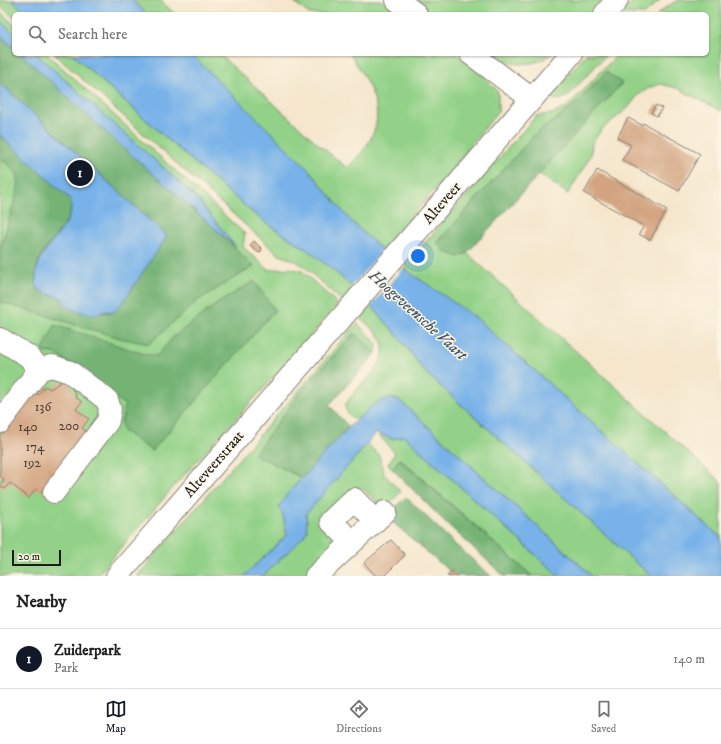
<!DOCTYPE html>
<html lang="en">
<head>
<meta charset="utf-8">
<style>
	:root { --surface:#fff; --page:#f6f6f6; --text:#222; --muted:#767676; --line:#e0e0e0; --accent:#111827 }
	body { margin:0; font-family:"IM FELL DW Pica",serif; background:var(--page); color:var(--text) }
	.scale { position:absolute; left:12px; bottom:10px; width:49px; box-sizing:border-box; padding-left:4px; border:2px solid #1c1c1c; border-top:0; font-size:11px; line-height:14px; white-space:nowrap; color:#1c1c1c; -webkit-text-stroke:3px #fcf5e5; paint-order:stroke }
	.you { position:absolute; left:418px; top:256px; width:14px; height:14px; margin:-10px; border:3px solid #fff; border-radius:50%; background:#1a73e8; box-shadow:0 0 0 6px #1a73e833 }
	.badge { display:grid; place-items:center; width:26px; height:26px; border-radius:50%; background:var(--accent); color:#fff; font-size:13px; font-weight:700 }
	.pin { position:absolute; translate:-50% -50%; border:2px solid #fff; box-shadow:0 1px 4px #0006 }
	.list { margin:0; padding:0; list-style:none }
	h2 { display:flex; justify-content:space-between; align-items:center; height:52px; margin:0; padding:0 16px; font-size:17px }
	h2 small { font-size:13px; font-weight:400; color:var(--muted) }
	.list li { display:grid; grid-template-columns:26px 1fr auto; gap:12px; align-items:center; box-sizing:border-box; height:60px; padding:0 16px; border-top:1px solid var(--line) }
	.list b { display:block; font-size:15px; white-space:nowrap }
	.list p { margin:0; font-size:13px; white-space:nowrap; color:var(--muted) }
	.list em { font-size:13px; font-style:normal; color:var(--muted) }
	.icon { flex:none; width:22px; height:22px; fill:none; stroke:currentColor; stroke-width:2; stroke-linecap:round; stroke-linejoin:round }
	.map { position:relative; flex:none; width:721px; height:576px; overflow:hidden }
	.search { position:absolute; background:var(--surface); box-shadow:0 1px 3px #0004; left:12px; right:12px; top:12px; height:44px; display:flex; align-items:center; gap:10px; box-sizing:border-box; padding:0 14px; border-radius:6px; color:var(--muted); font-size:15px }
	.sheet { height:112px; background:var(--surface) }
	nav { display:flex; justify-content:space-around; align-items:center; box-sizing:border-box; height:56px; border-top:1px solid var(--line); background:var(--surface); font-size:11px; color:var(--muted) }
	nav a { display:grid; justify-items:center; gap:2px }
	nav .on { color:var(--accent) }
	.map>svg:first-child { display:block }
	.green { fill:#92d187; stroke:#577652 }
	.forest { fill:#75b374; stroke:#486848 }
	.water { fill:#78b2e9; stroke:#4a6782 }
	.pier { fill:#f5e6cc }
	.building { fill:#d3a481 }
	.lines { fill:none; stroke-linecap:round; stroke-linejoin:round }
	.minor-casing { stroke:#888174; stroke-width:24 }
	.minor { stroke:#fff; stroke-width:22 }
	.labels { text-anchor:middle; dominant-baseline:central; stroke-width:3; stroke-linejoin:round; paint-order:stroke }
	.number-label { font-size:13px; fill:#4a3e35 }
	.street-label { font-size:15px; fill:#1c1c1c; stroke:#fcf5e5 }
	.water-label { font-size:16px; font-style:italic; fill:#41586e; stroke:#fcf5e5 }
</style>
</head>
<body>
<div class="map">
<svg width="721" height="576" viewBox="0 0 721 576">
	<rect width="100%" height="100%" fill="#fcf5e5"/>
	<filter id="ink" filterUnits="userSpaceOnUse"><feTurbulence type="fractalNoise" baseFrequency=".025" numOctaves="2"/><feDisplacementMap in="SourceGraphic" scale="8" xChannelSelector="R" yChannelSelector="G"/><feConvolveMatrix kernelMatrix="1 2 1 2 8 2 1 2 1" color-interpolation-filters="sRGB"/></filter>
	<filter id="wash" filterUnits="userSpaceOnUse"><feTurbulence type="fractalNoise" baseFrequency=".012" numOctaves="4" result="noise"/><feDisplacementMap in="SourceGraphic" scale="16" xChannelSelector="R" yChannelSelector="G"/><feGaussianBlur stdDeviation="0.9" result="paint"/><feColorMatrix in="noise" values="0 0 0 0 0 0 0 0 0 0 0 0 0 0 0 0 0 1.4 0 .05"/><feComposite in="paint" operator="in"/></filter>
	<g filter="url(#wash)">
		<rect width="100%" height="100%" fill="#f5e6cc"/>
		<!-- green -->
		<g class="green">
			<polygon points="0,0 12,0 28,14 14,14 14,18 0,5"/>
			<polygon points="132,0 160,0 175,14 147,14"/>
			<polygon points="292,0 381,0 403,14 309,14"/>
			<polygon points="411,0 604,0 591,14 431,14"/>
			<polygon points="634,0 660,0 645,14 621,14"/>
			<polygon points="677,0 721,0 721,111 677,88 661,84 649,88 638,95 628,108 602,129 592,143 591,155 568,194 539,174 621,83 606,72 576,103 558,118 535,134 437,243 458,257 467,253 721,482 721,538 475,317 431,300 403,268 536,116 555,113 567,107 618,54 707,54 707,14 657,14"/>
			<polygon points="0,12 14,24 14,34 0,21"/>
			<polygon points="0,31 14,43 14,54 26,54 215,221 195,196 36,54 47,54 245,234 243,247 269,270 289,268 302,271 338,304 293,356 176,484 97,576 0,576"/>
			<path d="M54,54H72C132,107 191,161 252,212C272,229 296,241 317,257C359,289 394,328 424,371L651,576H592L399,400L355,421L347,412L345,406C356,383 399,362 377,333L306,268L296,261L279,255Z"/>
			<path d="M191,54H219L316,142L347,168C392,125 380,101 350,54H457L483,75L498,92V112L467,149L465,155L382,250L351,221Z"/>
			<path d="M486,54H552C536,68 502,66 486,54Z"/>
			<path d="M586,54H607L569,95C562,99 557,102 550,97Z"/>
			<polygon points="357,323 377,344 376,353 360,337 353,334 302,390 255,454 302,478 288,493 283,515 287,535 244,576 137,576"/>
			<polygon points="377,433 392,439 404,436 559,576 532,576 400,459 392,469 388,464 395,453"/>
			<polygon points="367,444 379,455 384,474 401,492 384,509 361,487 356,489 337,538 334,550 306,576 263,576 304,536 307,520 305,514"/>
		</g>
		<!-- forest -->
		<g class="forest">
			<path d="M0,35L14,48V54H21L189,204L188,206L209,223L254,266L197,301L149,344L120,338L0,302V251L18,188C20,171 12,168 0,158V135L71,199C74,223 53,235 42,254C37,261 37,273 35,281L44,293L56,296L100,313L114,312L167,236L0,83Z"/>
			<polygon points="606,72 622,83 467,253 458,257 446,252 437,243 535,134 558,118 576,103"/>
			<polygon points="254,281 275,310 152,451 123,431 121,424 125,405 55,353 42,352 55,325 144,354 157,356 173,337 218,303"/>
			<polygon points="354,334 360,337 376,353 329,405 349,427 302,478 254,454 302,390"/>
			<polygon points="399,459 532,576 504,576 444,521 392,469"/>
			<polygon points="406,497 457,546 491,576 455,576 390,520 388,514"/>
		</g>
		<!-- water -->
		<g class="water">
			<polygon points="12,0 132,0 147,14 28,14"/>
			<polygon points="0,21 14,34 14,48 0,35"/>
			<polygon points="21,54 36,54 186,188 198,200 236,247 112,138"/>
			<path d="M72,54H191L308,169L351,221L382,250L403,268L475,317L721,538V576H651L424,371C394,328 359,289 317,257C296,241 272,229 252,212C191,161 132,107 72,54Z"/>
			<path d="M0,83L167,236L123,302L114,312L103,311L97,315C86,313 63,311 62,298L44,293L37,288C28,248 76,233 71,200L0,135Z"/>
			<polygon points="387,398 399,400 592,576 559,576 404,436 392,439 377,433 371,438 367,444 306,514 307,531 304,536 263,576 244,576 287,535 283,515 279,507 288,493 349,427 373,405"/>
		</g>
		<!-- pier -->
		<polygon class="pier" points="384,249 405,267 370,307 350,288"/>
		<g id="blocks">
			<!-- building -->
			<g class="building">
				<polygon points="656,105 662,108 657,116 651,113"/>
				<polygon points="628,118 642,125 643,123 700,154 679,191 622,160 631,145 617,138"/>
				<polygon points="597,170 667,210 650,240 639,234 644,226 584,193"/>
				<polygon points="254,241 262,249 259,253 250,246"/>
				<polygon points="66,379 76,395 75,397 82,402 76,409 89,419 82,428 87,432 41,492 36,489 29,498 10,483 5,489 0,486 4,479 0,476 0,435 33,391 38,395 45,386 50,389"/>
				<polygon points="391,540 405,555 384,576 376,576 364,563"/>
				<polygon points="452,571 458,576 447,576"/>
			</g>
		</g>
	</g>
	<g filter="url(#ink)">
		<use href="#blocks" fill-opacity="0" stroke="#888174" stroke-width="1"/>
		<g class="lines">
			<!-- minor casing -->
			<g class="minor-casing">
				<g id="minor">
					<polyline points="397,0 416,14"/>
					<polyline points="605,14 617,0"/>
					<polyline points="471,54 532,99"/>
					<polyline points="0,339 28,356 40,369"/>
					<polyline points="0,422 40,369 52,366 70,372 107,400 110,409 108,421 54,492"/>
					<polyline points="352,542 331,521 354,499 375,521"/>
					<polyline points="117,576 571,54"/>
					<polyline points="316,576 385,512"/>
				</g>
			</g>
			<!-- minor -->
			<use href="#minor" class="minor"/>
		</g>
	</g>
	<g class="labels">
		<!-- number labels -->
		<g class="number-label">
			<text x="43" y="407">136</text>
			<text x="69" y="426">200</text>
			<text x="28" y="427">140</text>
			<text x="35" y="447">174</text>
			<text x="32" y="463">192</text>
		</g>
		<!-- street labels -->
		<g class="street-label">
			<text transform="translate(442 203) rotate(-49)">Alteveer</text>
			<text transform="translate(214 464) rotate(-49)">Alteveerstraat</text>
		</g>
		<!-- water labels -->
		<g class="water-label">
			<text transform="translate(418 315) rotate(42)">Hoogeveensche Vaart</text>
		</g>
	</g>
</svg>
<div class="scale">20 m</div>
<div class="you"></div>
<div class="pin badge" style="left:80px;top:173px">1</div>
<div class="search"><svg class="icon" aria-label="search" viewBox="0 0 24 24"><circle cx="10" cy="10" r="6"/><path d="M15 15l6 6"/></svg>Search here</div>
</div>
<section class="sheet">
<h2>Nearby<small></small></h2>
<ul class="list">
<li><span class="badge">1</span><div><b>Zuiderpark</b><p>Park</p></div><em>140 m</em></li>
</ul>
</section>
<nav>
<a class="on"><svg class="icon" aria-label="map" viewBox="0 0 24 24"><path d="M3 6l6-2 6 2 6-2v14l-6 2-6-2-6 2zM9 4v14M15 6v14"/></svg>Map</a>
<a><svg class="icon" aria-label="directions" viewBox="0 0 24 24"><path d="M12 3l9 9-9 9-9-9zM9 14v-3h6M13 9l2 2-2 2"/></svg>Directions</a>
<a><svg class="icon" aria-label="saved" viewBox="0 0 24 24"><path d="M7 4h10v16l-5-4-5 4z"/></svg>Saved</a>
</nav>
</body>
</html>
